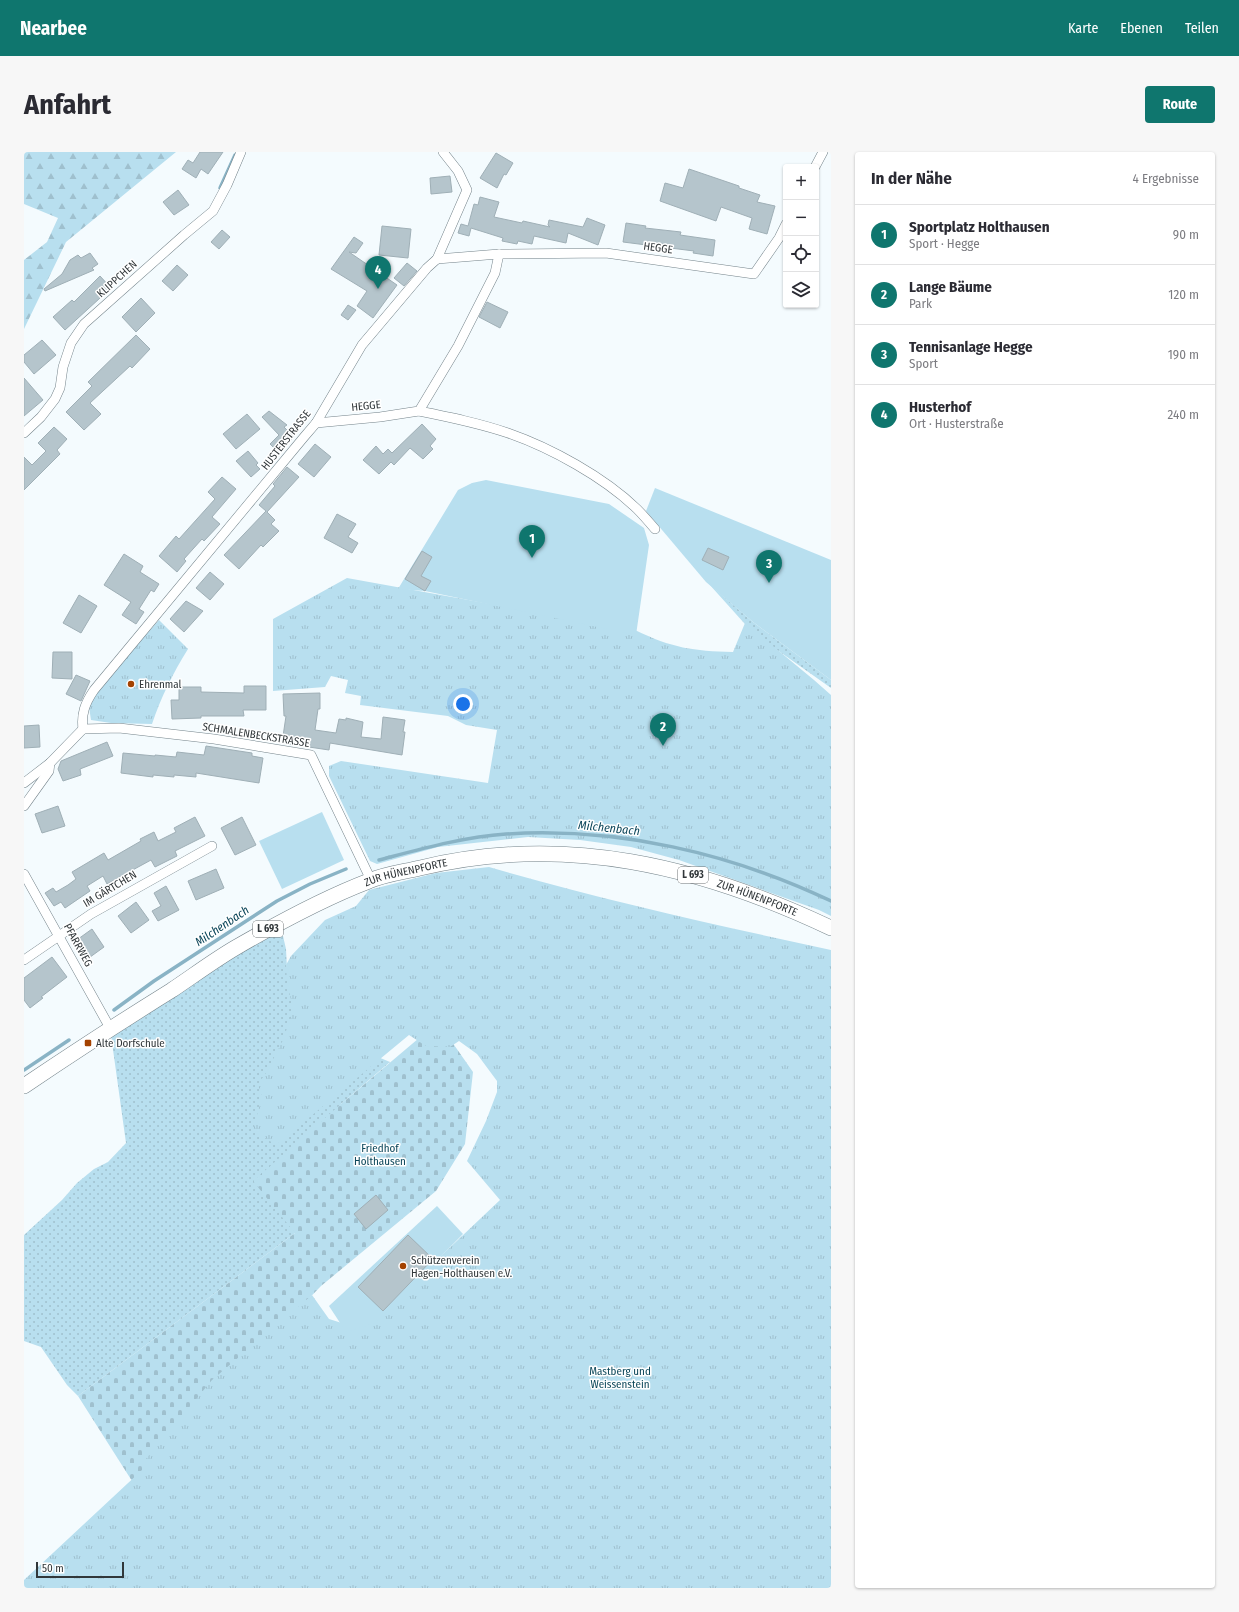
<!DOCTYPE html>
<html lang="de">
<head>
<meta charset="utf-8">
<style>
	:root { --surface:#fff; --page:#f7f7f7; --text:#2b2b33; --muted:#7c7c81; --line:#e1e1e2; --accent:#0f766e }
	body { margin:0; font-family:"Fira Sans Condensed",sans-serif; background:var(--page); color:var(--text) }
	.controls { position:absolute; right:12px; top:12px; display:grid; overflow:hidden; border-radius:4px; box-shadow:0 1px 3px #0004 }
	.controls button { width:36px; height:36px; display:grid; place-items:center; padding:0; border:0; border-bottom:1px solid var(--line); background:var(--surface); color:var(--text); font:20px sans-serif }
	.scale { position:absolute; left:12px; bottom:10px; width:88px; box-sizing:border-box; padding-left:4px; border:2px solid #31373a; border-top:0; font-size:11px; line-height:14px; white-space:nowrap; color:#31373a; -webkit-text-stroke:3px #fff; paint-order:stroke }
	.you { position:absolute; left:439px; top:552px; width:14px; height:14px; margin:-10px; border:3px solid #fff; border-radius:50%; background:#1a73e8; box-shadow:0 0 0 6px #1a73e833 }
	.badge { display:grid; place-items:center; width:26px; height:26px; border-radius:50%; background:var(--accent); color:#fff; font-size:13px; font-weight:700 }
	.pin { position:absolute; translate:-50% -33px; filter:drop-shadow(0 1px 2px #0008) }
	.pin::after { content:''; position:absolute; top:21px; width:14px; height:12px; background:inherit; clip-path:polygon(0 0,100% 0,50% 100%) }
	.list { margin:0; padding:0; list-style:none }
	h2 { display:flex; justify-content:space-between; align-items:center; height:52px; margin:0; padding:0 16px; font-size:17px }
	h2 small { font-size:13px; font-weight:400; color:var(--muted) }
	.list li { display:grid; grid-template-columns:26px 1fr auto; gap:12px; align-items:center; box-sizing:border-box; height:60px; padding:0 16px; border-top:1px solid var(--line) }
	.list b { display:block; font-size:15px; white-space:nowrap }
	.list p { margin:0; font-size:13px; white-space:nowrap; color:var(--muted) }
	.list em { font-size:13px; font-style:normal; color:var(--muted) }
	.icon { flex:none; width:22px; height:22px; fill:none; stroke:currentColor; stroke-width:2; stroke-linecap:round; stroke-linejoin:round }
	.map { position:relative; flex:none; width:807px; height:1436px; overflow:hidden; border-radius:4px }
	header { display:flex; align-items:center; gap:24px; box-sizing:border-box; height:56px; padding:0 20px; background:var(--accent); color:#fff }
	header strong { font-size:19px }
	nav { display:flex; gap:22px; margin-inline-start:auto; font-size:14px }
	.intro { display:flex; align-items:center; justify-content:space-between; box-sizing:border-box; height:96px; padding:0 24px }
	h1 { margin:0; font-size:28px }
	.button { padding:10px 18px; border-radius:4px; background:var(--accent); color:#fff; font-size:14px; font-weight:700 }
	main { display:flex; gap:24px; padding:0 24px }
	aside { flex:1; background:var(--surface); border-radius:4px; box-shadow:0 1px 3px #0004 }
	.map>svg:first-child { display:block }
	.grass { fill:url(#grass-dots) }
	.forest { fill:url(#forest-firs) }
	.cemetery { fill:url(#cemetery-stones) }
	.park { fill:url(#park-tufts) }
	.garden { fill:#b8dfef }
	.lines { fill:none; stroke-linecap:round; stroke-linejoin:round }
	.stream { stroke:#89b3c5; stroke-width:3.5 }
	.building { fill:#b5c5cc; stroke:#9fafb6 }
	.street-casing { stroke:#74838a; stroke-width:10 }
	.primary-casing { stroke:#74838a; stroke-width:16 }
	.street { stroke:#fff; stroke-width:9 }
	.primary { stroke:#fff; stroke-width:15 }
	.poi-dot { fill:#a44200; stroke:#fff; stroke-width:1.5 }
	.labels { text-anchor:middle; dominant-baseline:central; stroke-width:3; stroke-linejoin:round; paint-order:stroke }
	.shield { fill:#fff; stroke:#6f7375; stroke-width:1 }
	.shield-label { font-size:10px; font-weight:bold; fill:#31373a }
	.street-label { font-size:11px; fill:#31373a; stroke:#fff }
	.poi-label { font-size:11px; fill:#31373a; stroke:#fff; text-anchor:start }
	.park-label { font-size:11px; fill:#0a4659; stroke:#fff }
	.water-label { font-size:12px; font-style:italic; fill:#0a4559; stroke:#fff }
</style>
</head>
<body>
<header>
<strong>Nearbee</strong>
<nav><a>Karte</a><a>Ebenen</a><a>Teilen</a></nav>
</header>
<div class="intro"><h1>Anfahrt</h1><a class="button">Route</a></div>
<main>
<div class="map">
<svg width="807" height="1436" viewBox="0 0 807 1436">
	<defs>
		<pattern id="grass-dots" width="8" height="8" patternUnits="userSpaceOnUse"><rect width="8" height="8" fill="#b8dfef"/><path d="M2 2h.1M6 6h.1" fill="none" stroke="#9fc0ce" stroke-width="1.8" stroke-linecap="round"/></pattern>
		<pattern id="forest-firs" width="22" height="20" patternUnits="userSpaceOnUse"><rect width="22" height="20" fill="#b8dfef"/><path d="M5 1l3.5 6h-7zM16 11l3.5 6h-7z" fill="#9fc0ce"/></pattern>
		<pattern id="cemetery-stones" width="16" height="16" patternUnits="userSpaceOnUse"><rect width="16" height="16" fill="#b8dfef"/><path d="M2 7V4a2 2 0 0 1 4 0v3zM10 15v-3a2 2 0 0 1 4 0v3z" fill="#9fc0ce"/></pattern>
		<pattern id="park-tufts" width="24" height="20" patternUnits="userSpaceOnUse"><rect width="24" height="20" fill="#b8dfef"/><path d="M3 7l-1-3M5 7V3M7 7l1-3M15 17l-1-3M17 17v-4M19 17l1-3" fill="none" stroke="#9fc0ce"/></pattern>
	</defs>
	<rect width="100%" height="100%" fill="#f4fbfe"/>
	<!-- grass -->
	<g class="grass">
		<polygon points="685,432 729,470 807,528 807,536 729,481"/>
		<polygon points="256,771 262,797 263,817 342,900 366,910 317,952 271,1081 54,1244 43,1233 17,1195 0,1189 0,1083 38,1048 53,1031 70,1017 84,1010 102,991 86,876"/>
	</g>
	<!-- forest -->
	<polygon class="forest" points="0,0 152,0 42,90 0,177 0,108 23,90 34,66 0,52"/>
	<!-- cemetery -->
	<polygon class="cemetery" points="414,870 449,920 441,992 412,1039 297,1134 108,1329 54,1244 271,1081 229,1029 317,952"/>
	<!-- park -->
	<g class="park">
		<path d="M323,426L611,478C648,496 669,499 709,500L721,471L790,528L807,543V764L795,758L655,708L607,695L556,688L504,685L414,695L353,712L346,709L305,624V614L317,609L464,631L473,578L442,573L424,564L336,553L337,544L321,541L324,528L307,524L301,535L249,539V467Z"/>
		<path d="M135,468L164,497C149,521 137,545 128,572L87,571L67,568L65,555L77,534Z"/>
		<path d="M465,715C578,748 692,773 807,798V1436H0V1428L118,1318L121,1308L188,1228L288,1143L305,1167L321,1172L359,1159L476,1048L443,1009L462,969L473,940V929L453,902L435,889L426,895L402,894L385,883L252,993L229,978L238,945L234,932L242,921L259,888L269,858L263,829L262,813L267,804L301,768L332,754L345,738L412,721Z"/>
	</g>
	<!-- garden -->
	<g class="garden">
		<polygon points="462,328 585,352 620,376 625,393 612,483 401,439 374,437 434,338 448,331"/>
		<polygon points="631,336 807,408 807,528 729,470 682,430 622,359"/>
		<polygon points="298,660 320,708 258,737 235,689"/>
		<polygon points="413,1054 439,1082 351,1171 322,1180 305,1154"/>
	</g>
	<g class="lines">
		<!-- stream -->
		<g class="stream">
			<polyline points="196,36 211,3"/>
			<path d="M355,708C397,697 439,685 482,682C594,675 706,701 807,749"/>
			<polyline points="90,858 130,829 253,749 286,732 322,717"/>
			<polyline points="0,918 45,888"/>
		</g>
	</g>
	<!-- building -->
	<g class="building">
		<polygon points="176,0 199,0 184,22 177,17 172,26 158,17 164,8 169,11"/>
		<polygon points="472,1 489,11 482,23 480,22 473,36 456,26"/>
		<polygon points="665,17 715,34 715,36 736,43 733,50 751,54 743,82 725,77 728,66 697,55 692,69 636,49 641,31 659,36"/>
		<polygon points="426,24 428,40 407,42 406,26"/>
		<polygon points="154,38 165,53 150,63 139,50"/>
		<polygon points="456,45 475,50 470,65 498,71 499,69 526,75 524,73 525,68 559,75 563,66 581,73 574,93 544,81 542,91 510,84 508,92 494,89 493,92 478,89 479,86 447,76 445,84 434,81 437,72 444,74 450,52 454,53"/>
		<polygon points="602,71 622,74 621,76 657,80 656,83 691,88 689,104 669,101 670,99 599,90"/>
		<polygon points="358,74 387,77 384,106 355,103"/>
		<polygon points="198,78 206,85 195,97 187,90"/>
		<polygon points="330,85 339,91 332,101 325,100 373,133 349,166 333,154 343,139 307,117"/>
		<polygon points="66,101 74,112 68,116 70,118 21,139 20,137 38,122 46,108 54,103 57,106"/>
		<polygon points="383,111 393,119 380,134 370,126"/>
		<polygon points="153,113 164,123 149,139 138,129"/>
		<polygon points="76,124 87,136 41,178 29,165 48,148 50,150"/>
		<polygon points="117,146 131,161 112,180 98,165"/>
		<polygon points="463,150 484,160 476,176 455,165"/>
		<polygon points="324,153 332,158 324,168 317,163"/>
		<polygon points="112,183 126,197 108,216 106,214 66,251 77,262 60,278 42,260 68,234 64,230"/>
		<polygon points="18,188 32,203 10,222 0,210 0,203"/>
		<polygon points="0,226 19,248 0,264"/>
		<polygon points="245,259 263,273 260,275 270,285 254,300 246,292 255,283 238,265"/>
		<polygon points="223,262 236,277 212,297 199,282"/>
		<polygon points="398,272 412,287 406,294 409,297 399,307 386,296 370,313 367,310 355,322 339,308 352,294 359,302 364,297 368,301"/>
		<polygon points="30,275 43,287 33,298 36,302 0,338 0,305 8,313 22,299 14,291"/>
		<polygon points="291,292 307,305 290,325 274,312"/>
		<polygon points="224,299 234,311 232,313 236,317 227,325 212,309"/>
		<polygon points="263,315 275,325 243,360 251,368 247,372 255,379 239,395 237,393 215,417 200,403 242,359 235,353 251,334 249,332"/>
		<polygon points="198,325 212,337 188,365 196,372 180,389 178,387 160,407 162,409 153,420 135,404 152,384 155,387 191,347 184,340"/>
		<polygon points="313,362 332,372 324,385 334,391 328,401 300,386"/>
		<polygon points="684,396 705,405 699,418 678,408"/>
		<polygon points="398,399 408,405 397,424 407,429 401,439 381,427"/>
		<polygon points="100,402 119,414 116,420 135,432 130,440 127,438 115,457 120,460 112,472 98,463 107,450 80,433"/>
		<polygon points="186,420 200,432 186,448 172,436"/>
		<polygon points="55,443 73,454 57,481 39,471"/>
		<polygon points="162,449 179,459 160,480 146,467"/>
		<polygon points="29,500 48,500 48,527 28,526"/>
		<polygon points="52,523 66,529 57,549 42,542"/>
		<polygon points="220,534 242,534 242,558 219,558 220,564 177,564 177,566 148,567 147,548 155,548 155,535 177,535 177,540 220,541"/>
		<polygon points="296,541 296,557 294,557 291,578 312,581 315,567 322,568 322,566 339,570 337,585 357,587 359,565 381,568 379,580 381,580 378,603 306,591 305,598 258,591 262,564 260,564 259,542"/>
		<polygon points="15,573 16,595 0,596 0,574"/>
		<polygon points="83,590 89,604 56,617 57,623 39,629 34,617 37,609"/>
		<polygon points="182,594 228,601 228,604 239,606 235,631 172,621 172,625 150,623 150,625 129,623 129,625 97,621 99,601 131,604 131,603 152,605 153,600 180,603"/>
		<polygon points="34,654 41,674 18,681 11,662"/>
		<polygon points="171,665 181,684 151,699 153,704 131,715 127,708 83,732 79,724 63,734 66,739 41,756 37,750 30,754 21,741 29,736 32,740 44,733 52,727 48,720 80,701 84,708 117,689 116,687 130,680 134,689 152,680 150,676"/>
		<polygon points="218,665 232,693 211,703 197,676"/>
		<polygon points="192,717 200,736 172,748 164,729"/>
		<polygon points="142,734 155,758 134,769 128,759 137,754 130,741"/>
		<polygon points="112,750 125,768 107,781 94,764"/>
		<polygon points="68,777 80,795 62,808 50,790"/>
		<polygon points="28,805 43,825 17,845 19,846 6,856 0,848 0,826"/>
		<polygon points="352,1043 364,1058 342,1077 330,1062"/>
		<polygon points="384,1083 409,1107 359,1159 334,1135"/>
	</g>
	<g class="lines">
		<!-- street casing -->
		<g class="street-casing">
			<g id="street">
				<polyline points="791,15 799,0"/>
				<polyline points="413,107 475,102 582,101 730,122 755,86 762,72"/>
				<path d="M395,259C425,265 455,271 484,281C527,296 580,325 613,357C619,363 625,370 631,377"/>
				<polyline points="292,271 356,265 395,259 434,194 471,121 475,102"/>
				<polyline points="0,281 17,265 31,247 36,236 39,215 47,191 60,172 160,83 189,59 203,33 217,0"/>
				<path d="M59,577C57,562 61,551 70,538L280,285L292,271L338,193L403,116L413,107L443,38L434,19L419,0"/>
				<polyline points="59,577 95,576 190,587 287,603 347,728"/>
				<polyline points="0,631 26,611 59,577"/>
				<polyline points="0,654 25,619 26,611"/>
				<polyline points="0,722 86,876"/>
				<polyline points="0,808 67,762 188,694"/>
			</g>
		</g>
		<!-- primary casing -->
		<g class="primary-casing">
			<g id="primary">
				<path id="s1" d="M0,934C49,901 98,869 148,838C169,824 189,809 211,796C254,771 298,747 345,729C361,722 379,720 396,716C541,681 676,714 807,776"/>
			</g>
		</g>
		<!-- street -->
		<use href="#street" class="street"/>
		<!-- primary -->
		<use href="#primary" class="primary"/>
	</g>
	<!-- markers -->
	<g class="poi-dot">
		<circle cx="107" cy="532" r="4"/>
		<rect x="60" y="887" width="8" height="8" rx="2"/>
		<circle cx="379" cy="1114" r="4"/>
	</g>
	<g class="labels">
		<!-- shield labels -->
		<g class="shield">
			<rect x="654" y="715" width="30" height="16" rx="3"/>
			<rect x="229" y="769" width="30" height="16" rx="3"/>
		</g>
		<g class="shield-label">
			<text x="669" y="723">L 693</text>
			<text x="244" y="777">L 693</text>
		</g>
		<!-- street labels -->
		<g class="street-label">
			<text transform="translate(634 96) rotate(8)">HEGGE</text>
			<text transform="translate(93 127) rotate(-42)">KLIPPCHEN</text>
			<text transform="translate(342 254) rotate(-6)">HEGGE</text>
			<text transform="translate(262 288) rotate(-52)">HUSTERSTRASSE</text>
			<text transform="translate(232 583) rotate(9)">SCHMALENBECKSTRASSE</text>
			<text stroke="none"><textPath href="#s1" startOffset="440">ZUR HÜNENPFORTE</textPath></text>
			<text transform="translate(86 737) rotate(-31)">IM GÄRTCHEN</text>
			<text stroke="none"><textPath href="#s1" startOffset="799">ZUR HÜNENPFORTE</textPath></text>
			<text transform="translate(54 793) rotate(61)">PFARRWEG</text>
		</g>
		<!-- poi labels -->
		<g class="poi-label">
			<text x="115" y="532">Ehrenmal</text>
			<text x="72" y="891">Alte Dorfschule</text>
			<text x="387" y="1108">Schützenverein<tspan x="387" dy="13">Hagen-Holthausen e.V.</tspan></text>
		</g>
		<!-- park labels -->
		<g class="park-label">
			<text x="356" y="996">Friedhof<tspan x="356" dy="13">Holthausen</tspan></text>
			<text x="596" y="1219">Mastberg und<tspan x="596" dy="13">Weissenstein</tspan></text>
		</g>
		<!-- water labels -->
		<g class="water-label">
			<text transform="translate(585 676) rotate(6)">Milchenbach</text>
			<text transform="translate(198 774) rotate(-34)">Milchenbach</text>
		</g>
	</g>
</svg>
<div class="controls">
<button>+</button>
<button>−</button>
<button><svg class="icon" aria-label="locate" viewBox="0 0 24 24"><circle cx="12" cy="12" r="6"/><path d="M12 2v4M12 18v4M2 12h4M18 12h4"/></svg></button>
<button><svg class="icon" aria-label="layers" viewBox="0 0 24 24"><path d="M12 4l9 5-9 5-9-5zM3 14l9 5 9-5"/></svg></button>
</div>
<div class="scale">50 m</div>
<div class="you"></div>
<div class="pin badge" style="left:508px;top:406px">1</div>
<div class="pin badge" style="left:639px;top:594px">2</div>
<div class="pin badge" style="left:745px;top:431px">3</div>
<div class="pin badge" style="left:354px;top:137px">4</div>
</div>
<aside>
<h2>In der Nähe<small>4 Ergebnisse</small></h2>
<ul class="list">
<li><span class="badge">1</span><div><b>Sportplatz Holthausen</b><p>Sport · Hegge</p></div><em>90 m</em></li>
<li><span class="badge">2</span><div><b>Lange Bäume</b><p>Park</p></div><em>120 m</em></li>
<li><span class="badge">3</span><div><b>Tennisanlage Hegge</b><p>Sport</p></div><em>190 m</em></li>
<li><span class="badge">4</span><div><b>Husterhof</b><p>Ort · Husterstraße</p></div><em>240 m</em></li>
</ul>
</aside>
</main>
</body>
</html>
